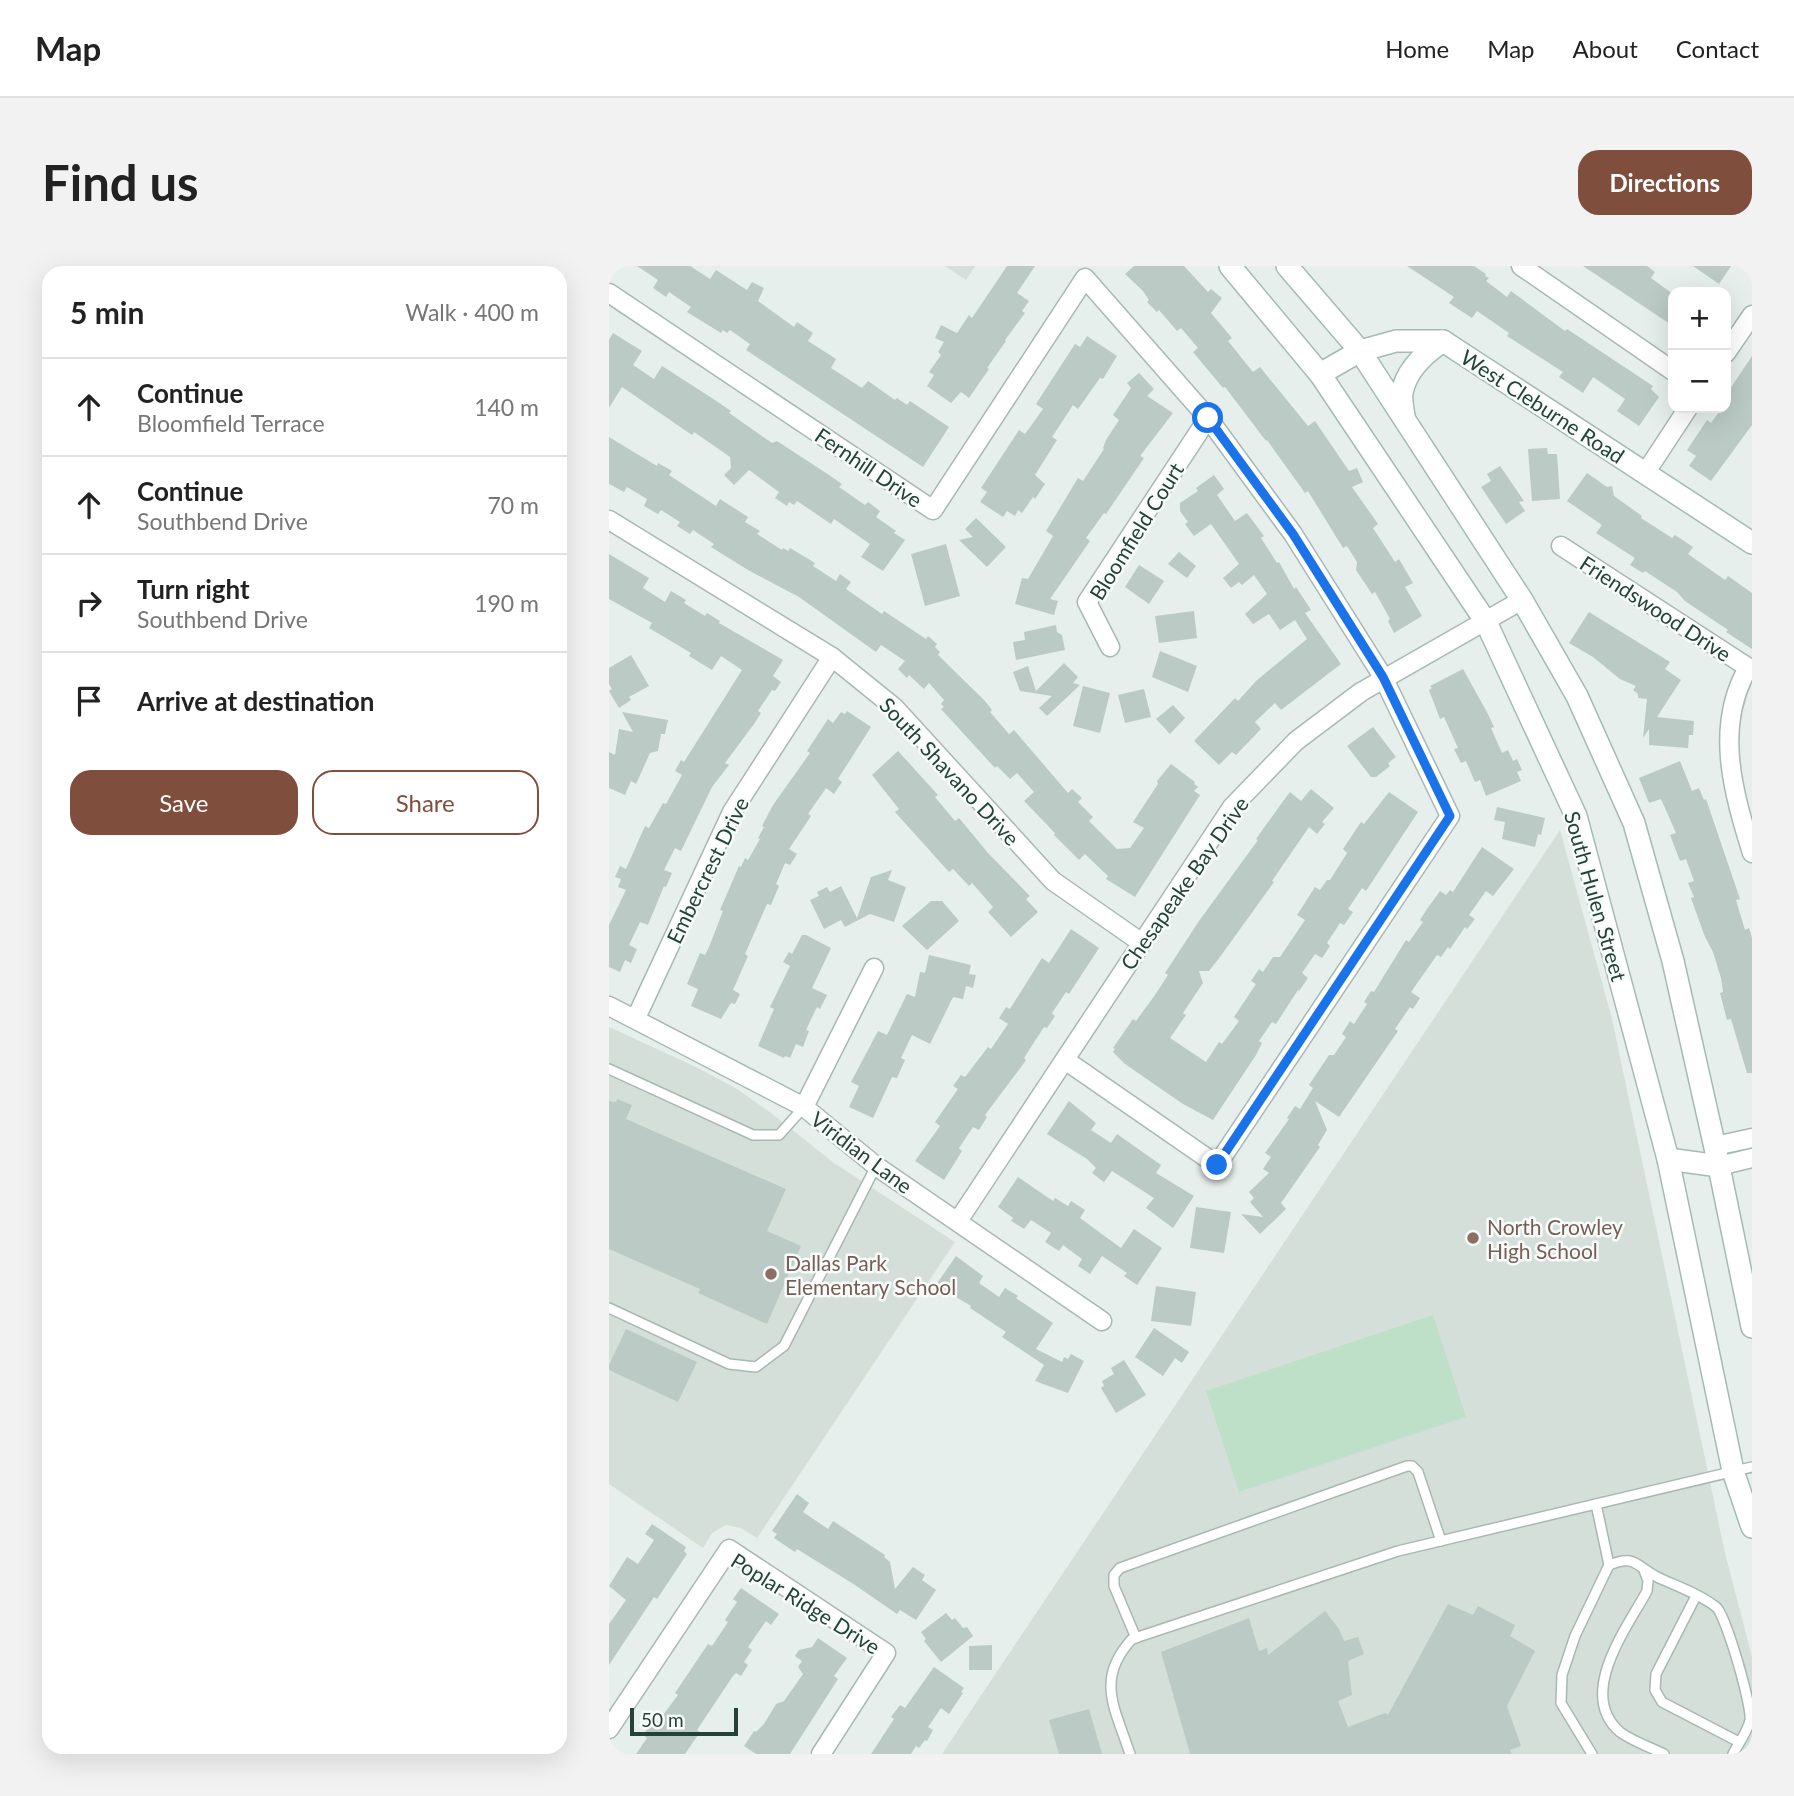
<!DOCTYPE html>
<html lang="en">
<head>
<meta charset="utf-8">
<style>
	:root { --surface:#fff; --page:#f2f2f2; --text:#222; --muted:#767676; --line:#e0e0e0; --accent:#804e3d }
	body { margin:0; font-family:Lato,sans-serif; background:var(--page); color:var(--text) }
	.controls { position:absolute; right:21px; top:21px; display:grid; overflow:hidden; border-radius:14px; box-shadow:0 7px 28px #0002 }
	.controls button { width:63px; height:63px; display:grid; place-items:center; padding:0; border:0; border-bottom:2px solid var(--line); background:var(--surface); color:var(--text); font:35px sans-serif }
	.scale { position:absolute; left:21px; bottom:18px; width:108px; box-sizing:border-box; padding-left:7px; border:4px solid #24423a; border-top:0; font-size:19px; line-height:24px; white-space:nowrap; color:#24423a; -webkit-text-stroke:5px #f7fbf9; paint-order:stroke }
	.stop { position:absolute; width:21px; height:21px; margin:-16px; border:5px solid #1a73e8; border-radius:50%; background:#fff }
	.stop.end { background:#1a73e8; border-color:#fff; box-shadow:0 2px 7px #0008 }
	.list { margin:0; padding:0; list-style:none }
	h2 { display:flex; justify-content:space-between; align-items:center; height:91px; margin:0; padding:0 28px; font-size:30px }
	h2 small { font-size:23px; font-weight:400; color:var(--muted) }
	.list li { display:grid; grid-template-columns:46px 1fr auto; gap:21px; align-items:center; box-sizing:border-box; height:98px; padding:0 28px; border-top:2px solid var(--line) }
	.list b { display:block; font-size:26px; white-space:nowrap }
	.list p { margin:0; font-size:23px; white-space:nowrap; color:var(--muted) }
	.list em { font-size:23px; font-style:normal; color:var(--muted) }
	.actions { display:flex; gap:14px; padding:21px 28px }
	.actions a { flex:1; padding:16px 0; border:2px solid var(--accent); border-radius:21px; text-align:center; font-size:24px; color:var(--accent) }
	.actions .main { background:var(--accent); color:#fff }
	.icon { flex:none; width:38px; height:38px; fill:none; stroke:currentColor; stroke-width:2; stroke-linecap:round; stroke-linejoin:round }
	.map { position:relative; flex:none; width:1143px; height:1488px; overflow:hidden; border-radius:21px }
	header { display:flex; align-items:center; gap:42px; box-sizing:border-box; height:98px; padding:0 35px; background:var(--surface); border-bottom:2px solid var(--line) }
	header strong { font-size:33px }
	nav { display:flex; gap:38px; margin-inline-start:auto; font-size:24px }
	.intro { display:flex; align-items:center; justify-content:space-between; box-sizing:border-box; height:168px; padding:0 42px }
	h1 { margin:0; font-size:49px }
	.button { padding:18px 32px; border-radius:21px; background:var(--accent); color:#fff; font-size:24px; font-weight:700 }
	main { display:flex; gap:42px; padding:0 42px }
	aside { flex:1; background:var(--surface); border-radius:21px; box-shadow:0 7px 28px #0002 }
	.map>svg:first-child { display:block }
	.built { fill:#d4dfda }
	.green { fill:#bfe0c8 }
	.building { fill:#bbcac4 }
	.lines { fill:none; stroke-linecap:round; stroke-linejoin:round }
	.lane-casing { stroke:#a8b8b2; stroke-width:12 }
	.street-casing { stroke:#a8b8b2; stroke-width:21 }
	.secondary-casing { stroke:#a4bbb3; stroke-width:24 }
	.lane { stroke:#fff; stroke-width:9 }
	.street { stroke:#fff; stroke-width:18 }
	.secondary { stroke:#fff; stroke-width:21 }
	.route { stroke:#1a73e8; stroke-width:9 }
	.education-dot { fill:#8d6e63; stroke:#f7fbf9; stroke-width:2.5 }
	.labels { text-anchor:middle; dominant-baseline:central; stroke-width:5; stroke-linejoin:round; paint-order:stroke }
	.street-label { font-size:21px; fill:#24423a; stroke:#f7fbf9 }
	.education-label { font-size:21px; fill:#785e54; stroke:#f7fbf9; text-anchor:start }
</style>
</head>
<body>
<header>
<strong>Map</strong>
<nav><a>Home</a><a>Map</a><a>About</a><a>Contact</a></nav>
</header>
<div class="intro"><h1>Find us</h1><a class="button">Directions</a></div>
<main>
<aside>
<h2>5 min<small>Walk · 400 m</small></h2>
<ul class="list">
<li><svg class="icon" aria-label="ahead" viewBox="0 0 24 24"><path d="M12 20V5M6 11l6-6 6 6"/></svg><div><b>Continue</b><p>Bloomfield Terrace</p></div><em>140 m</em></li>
<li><svg class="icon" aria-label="ahead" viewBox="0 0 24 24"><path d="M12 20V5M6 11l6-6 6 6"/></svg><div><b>Continue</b><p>Southbend Drive</p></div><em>70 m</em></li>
<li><svg class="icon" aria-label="right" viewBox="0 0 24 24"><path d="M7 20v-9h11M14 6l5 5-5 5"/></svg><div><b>Turn right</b><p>Southbend Drive</p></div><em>190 m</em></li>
<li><svg class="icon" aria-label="arrive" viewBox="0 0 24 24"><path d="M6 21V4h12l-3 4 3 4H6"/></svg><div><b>Arrive at destination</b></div></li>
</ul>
<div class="actions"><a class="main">Save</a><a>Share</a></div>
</aside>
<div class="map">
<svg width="1143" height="1488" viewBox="0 0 1143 1488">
	<rect width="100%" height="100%" fill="#e6efeb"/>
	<!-- built -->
	<g class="built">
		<polygon points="336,0 366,0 357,14"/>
		<polygon points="951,564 1003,753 1116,1287 1143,1391 1143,1488 333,1488"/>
		<polygon points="0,761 87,801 128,823 162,847 225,897 346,976 148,1272 132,1262 117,1259 103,1267 94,1282 0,1218"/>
	</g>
	<!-- green -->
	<polygon class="green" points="824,1049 857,1151 630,1226 597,1125"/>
	<!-- building -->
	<g class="building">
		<polygon points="28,0 81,0 101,13 107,4 138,24 143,16 155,22 149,35 185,61 188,56 204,67 199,75 227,93 222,102 253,122 259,115 286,134 288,132 298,139 301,135 340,161 314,201 137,84 141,78 121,64 118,67 114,64 112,67 78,46 82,41 60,26 57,31 44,22 49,14"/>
		<polygon points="398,0 426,0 408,27 420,35 413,45 416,47 396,74 397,75 378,102 380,103 360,132 352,126 342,137 318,120 325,109 320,106 332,89 329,86 335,76 326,72 332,59 348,67 360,49 363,52"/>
		<polygon points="525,0 575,0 599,26 602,23 613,32 602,47 623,72 619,75 644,106 651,101 699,160 706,155 740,205 748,202 754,216 743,221 769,258 764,262 786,296 790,293 804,317 796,321 813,350 785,367 779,355 781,353 766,326 763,328 747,304 748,296 738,280 734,282 699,225 696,227 658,174 657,175 616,121 614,122 584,86 589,82 572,62 568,65 550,44 548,46 538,36 540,34 534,25 516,8"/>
		<polygon points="798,0 865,0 877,8 876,10 880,12 877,15 898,31 902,25 956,65 958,63 1044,120 1042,123 1050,131 1030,160 1008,145 1016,133 984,111 974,127 950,111 954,106 898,70 900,67 868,45 863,52 840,37 845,31"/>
		<polygon points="974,0 1038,0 1046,6 1042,12 1064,28 1064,60"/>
		<polygon points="1084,0 1122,0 1110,18"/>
		<polygon points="4,67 33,85 24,99 45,113 53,100 106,134 122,145 120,147 163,177 168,175 220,209 233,218 230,221 256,239 259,236 271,245 267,251 287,265 285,267 296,274 274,305 252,291 261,278 225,253 222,258 188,235 185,239 180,236 178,240 166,232 170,226 140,204 125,219 115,209 122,202 121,191 85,166 83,169 13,121 0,142 0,74"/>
		<polygon points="478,70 508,90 494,113 491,112 469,143 464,139 443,171 448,174 426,209 436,218 426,233 424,231 413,247 409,244 406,250 398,245 394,251 371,236 378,226 372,222 410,164 416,168 434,143 427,138 466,78 471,81"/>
		<polygon points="1143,90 1143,159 1102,215 1080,200 1087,190 1078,184 1098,154 1102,157 1113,142 1117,142 1117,137 1120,132 1117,129"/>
		<polygon points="530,107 545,123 538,130 564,147 531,190 535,192 497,248 495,247 477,272 481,275 441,333 449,335 445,349 406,338 413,312 419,313 444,270 437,265 469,212 474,215 495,183 494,182 497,174 510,154 504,149 522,122 518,117"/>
		<polygon points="0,171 48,200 49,197 63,205 60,209 107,240 111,233 139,251 136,256 151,265 148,268 173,284 174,282 179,285 181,282 206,297 204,300 227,315 231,308 242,316 237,323 273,348 275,345 317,373 319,370 328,378 326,381 331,386 329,389 376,435 383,444 381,446 400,468 405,464 459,527 463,523 473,532 469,536 484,551 480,555 508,583 521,582 535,562 524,556 549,518 548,515 562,498 586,516 585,518 589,521 585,525 591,529 526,631 497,613 499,610 479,591 476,588 470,594 445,569 446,567 415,535 425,526 408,507 401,513 388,500 386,502 332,443 335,441 332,438 335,434 320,417 315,423 300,409 298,412 289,403 296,395 272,379 267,386 190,331 139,304 102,281 105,278 84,264 81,268 68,260 71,256 52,244 49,248 35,240 38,233 18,221 15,226 0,218"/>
		<polygon points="938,182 939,188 948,188 951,233 923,235 919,183"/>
		<polygon points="891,200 915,235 910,236 916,245 897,258 872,221 882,215 878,208"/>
		<polygon points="978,207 998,221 1003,220 1005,230 1033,250 1032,252 1063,272 1066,269 1084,281 1079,288 1116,314 1119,310 1143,327 1143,383 1117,366 1119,364 1076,335 1068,326 1036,305 1034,307 1021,299 1026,292 987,267 993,259 958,235"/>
		<polygon points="605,209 615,223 608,229 626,255 638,247 655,270 652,272 668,297 670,296 685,323 687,321 702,344 696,347 732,398 672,444 666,437 646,456 652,463 627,489 623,486 610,499 585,475 626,432 629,435 648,414 698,373 686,354 671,364 660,348 644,358 636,348 658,328 645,309 633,319 630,316 622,322 614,312 630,298 602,258 585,270 576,258 579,256 571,245 571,237 589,225 587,222"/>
		<polygon points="367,252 397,281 378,301 350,274 364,271 356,263"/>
		<polygon points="337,278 351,330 316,340 302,288"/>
		<polygon points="570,286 587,300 578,312 559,298"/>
		<polygon points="0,288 40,312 34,322 56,336 62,325 77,334 75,337 96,350 98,347 111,355 110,357 174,394 164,410 172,416 166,425 163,424 149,445 152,447 145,458 116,497 120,499 103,521 72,585 66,582 55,604 63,607 57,621 55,620 39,659 31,656 20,679 28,683 22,697 16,694 11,706 0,701 0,659 17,624 9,621 12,613 6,611 11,600 17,603 36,560 40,562 54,537 57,538 73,509 66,505 72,494 75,496 133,404 112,390 103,404 80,390 82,387 40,362 43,357 0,333"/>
		<polygon points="530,299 555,315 540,338 516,321"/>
		<polygon points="585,345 588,372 550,377 546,350"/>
		<polygon points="980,346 1061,396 1056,403 1072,414 1048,451 1085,455 1084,469 1080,469 1079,482 1040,479 1040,463 1034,472 1038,433 1029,432 1029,428 1024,424 1027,420 1011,413 984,391 960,377"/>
		<polygon points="447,359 448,366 453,369 456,384 407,394 404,376 416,374 415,366"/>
		<polygon points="551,385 588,400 579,426 543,411"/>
		<polygon points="22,389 40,420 20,431 22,434 10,442 0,425 3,423 0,418 0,402"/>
		<polygon points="455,397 469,411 464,417 471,419 438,450 430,442 443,430 411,425 404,406 419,400 427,425"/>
		<polygon points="854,403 879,448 885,461 882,462 893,487 899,484 904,495 908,493 913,504 908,506 912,515 877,530 871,514 866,516 857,495 852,497 845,483 849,482 835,451 831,453 820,424 823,422 821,420"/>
		<polygon points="474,420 501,427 491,467 464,460"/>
		<polygon points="535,423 542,451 516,457 509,429"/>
		<polygon points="564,439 576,452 561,468 547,453"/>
		<polygon points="238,445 262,461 229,513 233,516 225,528 217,522 199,548 202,550 180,583 188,588 181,599 176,597 167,618 170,620 162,639 158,638 136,688 139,690 124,724 131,728 126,738 122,737 112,753 82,740 89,723 78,718 91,687 96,689 100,681 114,645 111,644 130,600 132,601 136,592 139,594 151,573 149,572 155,561 153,560 164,539 201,487 198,485 219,453 224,457 232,446 236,448"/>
		<polygon points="13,446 59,454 56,468 52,468 49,485 41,487 27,518 22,515 16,529 0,522 0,486 6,489 10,463 24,466"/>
		<polygon points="764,461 787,491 779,497 781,500 767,511 762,511 738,480"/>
		<polygon points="289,485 329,529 326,531 346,555 350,552 379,587 421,630 417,633 429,646 402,671 379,646 384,641 363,617 360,620 344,603 340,606 286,546 290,543 263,509"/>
		<polygon points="1071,495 1083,525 1090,522 1095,534 1097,533 1131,633 1127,634 1136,664 1140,662 1143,672 1143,807 1138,807 1122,753 1118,754 1111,727 1114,726 1112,712 1104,686 1096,671 1082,632 1085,631 1079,617 1085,615 1077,593 1071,595 1061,569 1067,567 1052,533 1040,537 1030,512"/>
		<polygon points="702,523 725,542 713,556 716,558 708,568 700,561 663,615 665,616 611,691 600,705 590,705 594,717 574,747 577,749 561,772 597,796 610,776 613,778 630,755 625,751 647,718 642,715 650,703 654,706 664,691 671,691 696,654 688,649 706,621 711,624 718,614 721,614 738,587 734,583 752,556 755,558 780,526 809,546 757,625 753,622 739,643 744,646 735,659 731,657 718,677 721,680 713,692 706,688 693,707 699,712 690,725 689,724 667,758 663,756 650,775 653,777 647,789 604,854 574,838 516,798 504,786 506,783 504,782 524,753 527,755 546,729 559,709 556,707 590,655 649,574 647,573 672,538 681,526 692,535"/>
		<polygon points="888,541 936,552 932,569 929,568 926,581 893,573 896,556 885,554"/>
		<polygon points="873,581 905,603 884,630 877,625 860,649 866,653 858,663 856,661 841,683 839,681 832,691 828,689 802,726 811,732 804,743 801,741 786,763 789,765 730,851 706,835 718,864 709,879 711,881 672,937 677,943 651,968 632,948 654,951 641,936 645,932 640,926 660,907 654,903 662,891 656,887 680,853 678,852 686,840 691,843 704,822 700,819 720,789 725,789 737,771 733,768 741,755 745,758 758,738 755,736 762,725 765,726 797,674 800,676 814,656 811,654 818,643 831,625 837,629 841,624 844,626"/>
		<polygon points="283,604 279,614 297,621 285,656 261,648 236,661 232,654 215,663 201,634 210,630 208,626 218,621 221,626 232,620 248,652 262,611"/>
		<polygon points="322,635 333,635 350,655 318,684 293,660"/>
		<polygon points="462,663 490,682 460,728 457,726 443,747 446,750 438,762 435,761 415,792 417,794 415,797 376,849 378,851 370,864 364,861 350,882 353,885 335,914 306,895 331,860 326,856 349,823 344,820 352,809 356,811 379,781 382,783 399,758 390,752 397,741 401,743 433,692 440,697"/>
		<polygon points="193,669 197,669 222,682 203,722 218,729 211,743 208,741 197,764 200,765 194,781 187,778 181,792 176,790 175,792 149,780 165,743 161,741 181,700 174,696 180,686 183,688"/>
		<polygon points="320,689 362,699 360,708 367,709 364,722 357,720 354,733 344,731 321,778 303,769 292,792 296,794 288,812 283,811 264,852 240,841 250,820 242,816 269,765 278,769 298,728 306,731 311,706 316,707"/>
		<polygon points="8,833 23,839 17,853 177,923 158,965 192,980 158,1058 89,1027 91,1023 0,983 0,835 7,836"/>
		<polygon points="460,835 487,857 482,864 502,877 508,868 552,899 547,907 585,930 564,962 537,942 545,932 503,905 495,916 483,907 487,902 478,893 438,868"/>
		<polygon points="409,911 444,935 446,932 459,940 462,935 476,944 471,952 512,982 525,963 553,982 528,1019 515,1010 518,1007 493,990 481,1008 469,1000 473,993 454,979 450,985 436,976 442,967 422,954 415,963 402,955 404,952 389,941"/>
		<polygon points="587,941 622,946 615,987 581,982"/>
		<polygon points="347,990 374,1010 370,1017 390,1031 396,1022 409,1030 407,1032 444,1057 427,1083 453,1096 455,1091 459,1093 462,1088 475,1095 459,1127 426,1115 435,1099 393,1071 397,1066 361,1042 362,1040 327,1019"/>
		<polygon points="547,1020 587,1026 582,1060 542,1055"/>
		<polygon points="545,1062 580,1086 573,1097 566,1092 554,1110 526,1091"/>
		<polygon points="17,1063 88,1096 69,1136 0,1104 0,1099"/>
		<polygon points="515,1094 537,1129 507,1147 492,1122 495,1120 493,1115 505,1108 502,1102"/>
		<polygon points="188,1228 200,1237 194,1246 219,1263 224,1255 276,1289 275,1291 281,1296 286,1323 304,1301 316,1309 313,1314 327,1324 307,1354 291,1344 288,1348 246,1319 188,1283 186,1286 165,1272 168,1268 163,1265"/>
		<polygon points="43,1258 77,1281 75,1285 78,1288 48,1333 45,1331 0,1399 0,1358 17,1334 0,1320 18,1291 29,1298 45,1274 36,1268"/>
		<polygon points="132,1322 170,1348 162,1359 157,1355 139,1381 143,1384 135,1396 139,1399 132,1410 127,1407 124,1410 88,1464 91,1466 76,1488 27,1488 38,1472 34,1469 43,1455 46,1458 54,1449 69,1429 66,1427 99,1378 103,1380 119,1356 116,1354 128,1336 124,1333"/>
		<polygon points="839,1338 864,1349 869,1340 906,1359 901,1370 926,1385 898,1440 912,1480 901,1484 903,1488 581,1488 552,1386 640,1352 650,1385 658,1382 659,1389 716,1345 730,1363 735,1375 749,1371 755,1388 739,1395 743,1429 729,1435 739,1461 776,1447 779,1449"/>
		<polygon points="337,1347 343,1354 346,1352 354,1362 358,1361 364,1370 332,1396 315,1375 317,1373 312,1366"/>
		<polygon points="209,1372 238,1392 225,1410 229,1413 181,1488 147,1488 135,1480 145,1465 147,1466 155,1458 167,1438 175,1435 194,1408 189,1401 193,1395 186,1390 190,1384 203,1381"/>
		<polygon points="383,1379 383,1404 360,1404 360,1380"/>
		<polygon points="325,1401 355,1422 352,1426 354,1427 340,1448 332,1442 319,1461 324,1464 318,1475 316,1474 310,1482 307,1480 302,1488 262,1488 285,1453 282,1451 291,1439 296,1442"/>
		<polygon points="480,1443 493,1488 450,1488 440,1454"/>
	</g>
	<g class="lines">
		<!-- lane casing -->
		<g class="lane-casing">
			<g id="lane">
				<polyline points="0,803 144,869 170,869 195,841"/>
				<polyline points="0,1042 120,1098 147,1101 175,1080 267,900"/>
				<path d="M1000,1299C1026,1288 1027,1300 1048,1311C1067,1320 1091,1328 1107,1341C1117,1349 1143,1440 1141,1454C1139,1465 1129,1478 1124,1488"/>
				<path d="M1035,1304L1039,1315L1038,1325C1018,1362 967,1428 1011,1466C1023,1475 1041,1481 1055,1488"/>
				<polyline points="1087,1330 1047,1408 1046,1424 1053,1436 1130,1476"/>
				<polyline points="527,1372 505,1320 505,1309 511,1302 798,1200 803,1200 809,1206 832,1275"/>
				<path d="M521,1488C506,1442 486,1413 523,1373L789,1285L1143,1201"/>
				<polyline points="983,1488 952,1437 953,1409 966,1370 1000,1299 987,1238"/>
			</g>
		</g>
		<!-- street casing -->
		<g class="street-casing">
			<g id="street">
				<polyline points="912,0 1064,105"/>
				<polyline points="0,27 324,244 476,12 599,152 684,268 774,411 841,550 608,899 456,794"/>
				<polyline points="1117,87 1143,49"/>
				<polyline points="1037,206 1079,142"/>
				<polyline points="0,254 223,391 286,442 444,615 533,677"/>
				<polyline points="952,280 1143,404"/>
				<polyline points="501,381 478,336 599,152"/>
				<path d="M1139,402C1105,460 1124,526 1143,587"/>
				<polyline points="0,740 195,841 267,900 493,1055"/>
				<polyline points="27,752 123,546 223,391"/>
				<polyline points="195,841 265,702"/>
				<polyline points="1106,880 1143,872"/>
				<polyline points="1110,900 1143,892"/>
				<polyline points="349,955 623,541 687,475 752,426 913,334"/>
				<polyline points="0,1463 120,1283 277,1387 212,1488"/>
			</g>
		</g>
		<!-- secondary casing -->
		<g class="secondary-casing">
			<g id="secondary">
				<polyline points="621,0 711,108 877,356 967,550 1059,893 1124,1205 1143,1261"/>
				<polyline points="678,0 751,85 913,334 968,430 1025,557 1064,695 1107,886 1143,1061"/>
				<polyline points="711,108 751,85 787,75 834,75 1143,277"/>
				<path d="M795,150C794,143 792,134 793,127C797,104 816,87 834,75"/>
				<polyline points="1059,893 1110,900"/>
			</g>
		</g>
		<!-- lane -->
		<use href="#lane" class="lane"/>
		<!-- street -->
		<use href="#street" class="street"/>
		<!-- secondary -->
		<use href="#secondary" class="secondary"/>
	</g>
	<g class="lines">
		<!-- route -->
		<polyline class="route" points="599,152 684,268 774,411 841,550 608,899"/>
	</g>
	<!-- markers -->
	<g class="education-dot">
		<circle cx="864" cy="972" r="7"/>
		<circle cx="162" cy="1008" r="7"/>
	</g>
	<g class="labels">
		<!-- street labels -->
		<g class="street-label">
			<text transform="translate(934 140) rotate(33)">West Cleburne Road</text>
			<text transform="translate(260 201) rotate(34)">Fernhill Drive</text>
			<text transform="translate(527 265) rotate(-58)">Bloomfield Court</text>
			<text transform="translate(1047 342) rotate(33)">Friendswood Drive</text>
			<text transform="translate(341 505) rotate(47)">South Shavano Drive</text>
			<text transform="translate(98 604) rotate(-64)">Embercrest Drive</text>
			<text transform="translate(575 617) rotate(-55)">Chesapeake Bay Drive</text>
			<text transform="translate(987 630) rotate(74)">South Hulen Street</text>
			<text transform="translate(253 886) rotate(37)">Viridian Lane</text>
			<text transform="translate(197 1337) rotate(32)">Poplar Ridge Drive</text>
		</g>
		<!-- education labels -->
		<g class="education-label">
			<text x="878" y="960">North Crowley<tspan x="878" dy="24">High School</tspan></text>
			<text x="176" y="996">Dallas Park<tspan x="176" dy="24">Elementary School</tspan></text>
		</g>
	</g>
</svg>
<div class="controls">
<button>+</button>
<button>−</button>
</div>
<div class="scale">50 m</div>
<div class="stop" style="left:599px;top:152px"></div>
<div class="stop end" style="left:608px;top:899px"></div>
</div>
</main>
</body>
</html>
